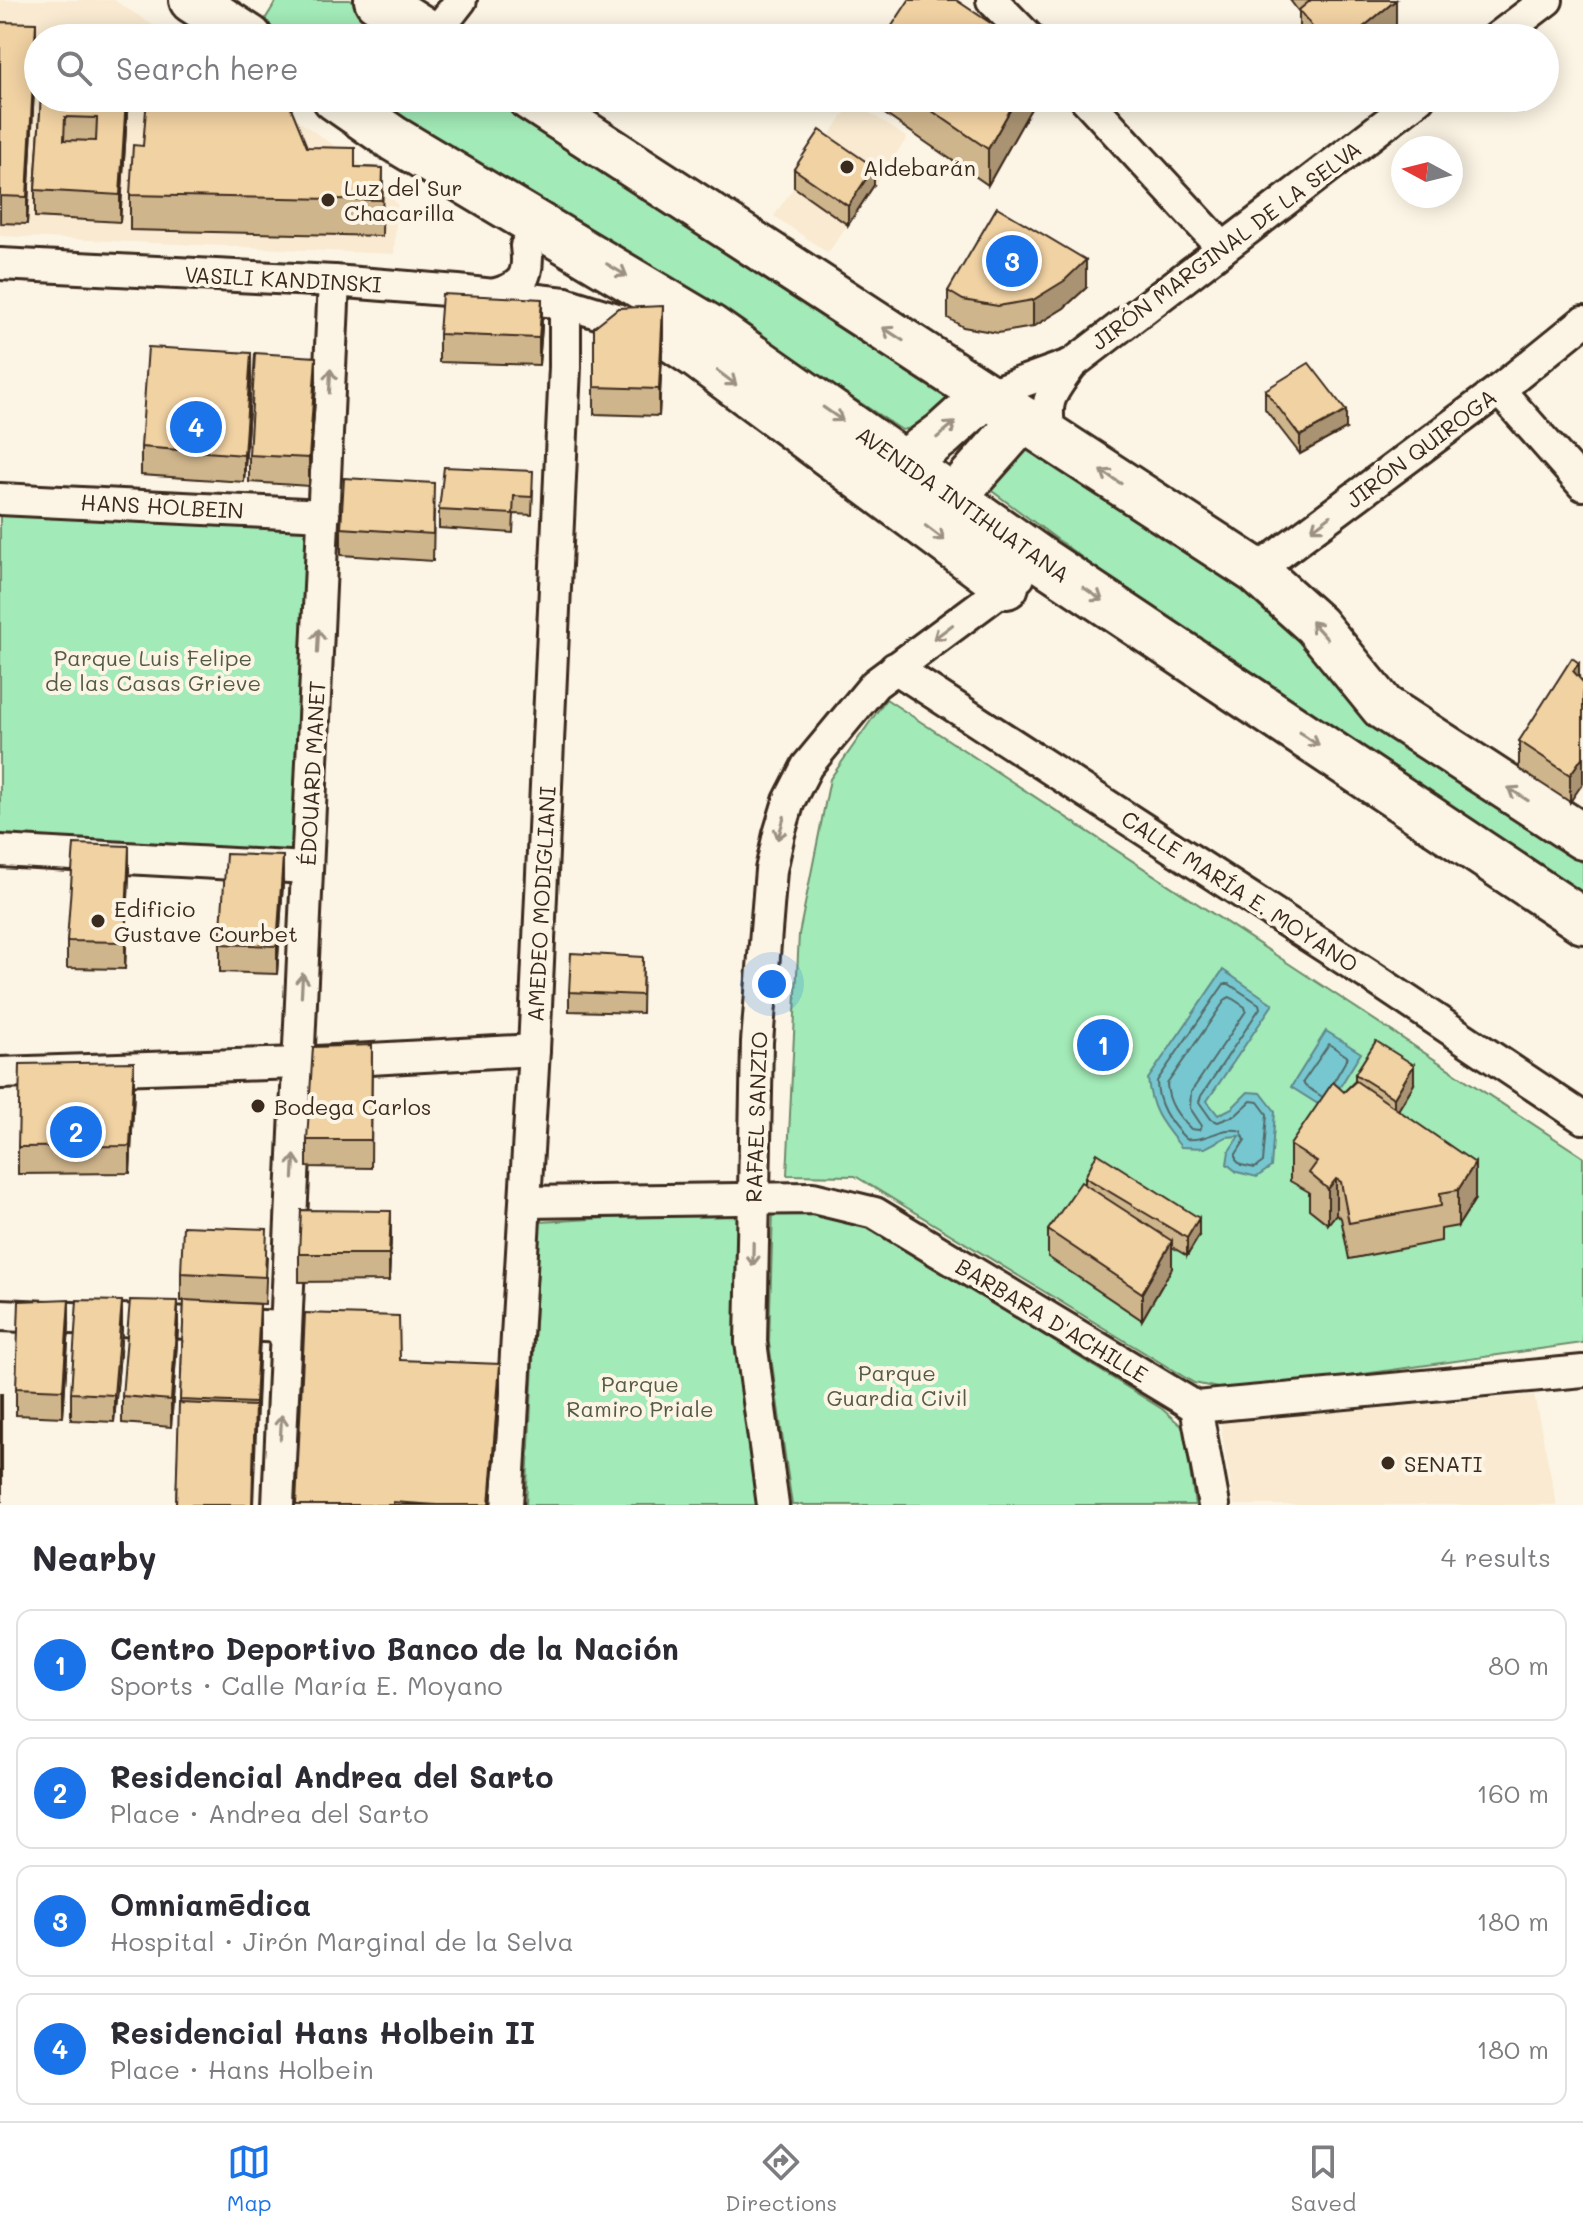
<!DOCTYPE html>
<html lang="en">
<head>
<meta charset="utf-8">
<style>
	:root { --surface:#fff; --page:#f7f7f7; --text:#2b2b33; --muted:#7c7c81; --line:#e1e1e2; --accent:#1a73e8 }
	body { margin:0; font-family:Mali,sans-serif; background:var(--page); color:var(--text) }
	.compass { position:absolute; left:1391px; top:136px; width:72px; height:72px; border-radius:50%; background:var(--surface); box-shadow:0 4px 20px #0003; rotate:277deg }
	.you { position:absolute; left:772px; top:984px; width:28px; height:28px; margin:-20px; border:6px solid #fff; border-radius:50%; background:#1a73e8; box-shadow:0 0 0 12px #1a73e833 }
	.badge { display:grid; place-items:center; width:52px; height:52px; border-radius:50%; background:var(--accent); color:#fff; font-size:26px; font-weight:700 }
	.pin { position:absolute; translate:-50% -50%; border:4px solid #fff; box-shadow:0 2px 8px #0006 }
	.list { margin:0; padding:0; list-style:none }
	h2 { display:flex; justify-content:space-between; align-items:center; height:104px; margin:0; padding:0 32px; font-size:34px }
	h2 small { font-size:26px; font-weight:400; color:var(--muted) }
	.list li { display:grid; grid-template-columns:52px 1fr auto; gap:24px; align-items:center; box-sizing:border-box; height:112px; margin:0 16px 16px; padding:0 16px; border:2px solid var(--line); border-radius:16px }
	.list b { display:block; font-size:30px; white-space:nowrap }
	.list p { margin:0; font-size:26px; white-space:nowrap; color:var(--muted) }
	.list em { font-size:26px; font-style:normal; color:var(--muted) }
	.icon { flex:none; width:44px; height:44px; fill:none; stroke:currentColor; stroke-width:2; stroke-linecap:round; stroke-linejoin:round }
	.map { position:relative; flex:none; width:1583px; height:1505px; overflow:hidden }
	.search { position:absolute; background:var(--surface); box-shadow:0 4px 20px #0003; left:24px; right:24px; top:24px; height:88px; display:flex; align-items:center; gap:20px; box-sizing:border-box; padding:0 28px; border-radius:44px; color:var(--muted); font-size:30px }
	.sheet { height:616px; background:var(--surface) }
	nav { display:flex; justify-content:space-around; align-items:center; box-sizing:border-box; height:112px; border-top:2px solid var(--line); background:var(--surface); font-size:22px; color:var(--muted) }
	nav a { display:grid; justify-items:center; gap:4px }
	nav .on { color:var(--accent) }
	.map>svg:first-child { display:block }
	.built { fill:#f9ead1 }
	.green { fill:#a2eab7; stroke:#6e8a6a; stroke-width:2 }
	.water { fill:#77c7d1; stroke:#5f8889; stroke-width:2 }
	.lines { fill:none; stroke-linecap:round; stroke-linejoin:round }
	.shore { stroke:#536966; stroke-width:2 }
	.street-casing { stroke:#3b2a1e; stroke-width:36 }
	.secondary-casing { stroke:#3b2a1e; stroke-width:50 }
	.street { stroke:#fcf5e5; stroke-width:30 }
	.secondary { stroke:#fcf5e5; stroke-width:44 }
	.wall { fill:#cfb58c; stroke:#3b2a1e; stroke-width:2 }
	.shaded-wall { fill:#a99372; stroke:#3b2a1e; stroke-width:2 }
	.building { fill:#f1d2a3; stroke:#3b2a1e; stroke-width:2; fill-rule:evenodd }
	.oneway { stroke:#9c9082 }
	.poi-dot { fill:#3b2a1e; stroke:#fcf5e5; stroke-width:3 }
	.labels { text-anchor:middle; dominant-baseline:central; stroke-width:8; stroke-linejoin:round; paint-order:stroke }
	.poi-label { font-size:22px; fill:#3b2a1e; stroke:#fcf5e5; text-anchor:start }
	.street-label { font-size:22px; fill:#3b2a1e; stroke:#fcf5e5 }
	.park-label { font-size:22px; fill:#555a44; stroke:#fcf5e5 }
</style>
</head>
<body>
<div class="map">
<svg width="1583" height="1505" viewBox="0 0 1583 1505">
	<rect width="100%" height="100%" fill="#fcf5e5"/>
	<filter id="ink" filterUnits="userSpaceOnUse"><feTurbulence type="fractalNoise" baseFrequency=".0125" numOctaves="2"/><feDisplacementMap in="SourceGraphic" scale="16" xChannelSelector="R" yChannelSelector="G"/><feConvolveMatrix kernelMatrix="1 2 1 2 8 2 1 2 1" color-interpolation-filters="sRGB"/></filter>
	<g filter="url(#ink)">
		<!-- built -->
		<g class="built">
			<polygon points="0,0 114,0 173,38 38,38 38,98 265,98 358,162 397,204 394,254 0,236"/>
			<polygon points="853,101 907,138 828,253 774,216"/>
			<polygon points="1534,1395 1557,1505 1234,1505 1220,1422"/>
		</g>
		<!-- green -->
		<g class="green">
			<polygon points="277,0 350,0 408,38 285,38 264,21"/>
			<polygon points="371,98 500,98 945,387 948,390 946,402 911,428 902,430 725,314 533,200"/>
			<polygon points="1012,437 1271,606 1403,737 1583,863 1583,907 1150,608 977,480"/>
			<polygon points="0,509 311,525 297,857 0,840"/>
			<polygon points="886,699 1583,1157 1583,1343 1250,1390 1232,1391 1194,1383 855,1176 787,1175 799,934 830,779"/>
			<polygon points="773,1209 830,1211 869,1226 1162,1409 1184,1428 1195,1505 792,1505 769,1343"/>
			<polygon points="746,1210 765,1505 526,1505 540,1222"/>
		</g>
		<!-- water -->
		<g class="water">
			<path d="M1223,970L1273,1004L1207,1101L1218,1115L1232,1108L1248,1092L1261,1093L1275,1111L1271,1167L1257,1177L1237,1172L1227,1164L1229,1151L1239,1136L1226,1137L1205,1148L1181,1147C1162,1123 1151,1111 1148,1079Z"/>
			<polygon points="1326,1031 1361,1053 1326,1109 1291,1087"/>
		</g>
		<g class="lines">
			<!-- shore -->
			<g class="shore">
				<path d="M1224,984H1229L1259,1004L1260,1008L1201,1096L1199,1102L1211,1119L1218,1122L1236,1115L1251,1101L1258,1102L1267,1114L1263,1162L1255,1168L1241,1165L1236,1160V1154L1245,1140L1241,1131C1222,1125 1210,1141 1186,1139C1169,1122 1157,1104 1157,1081Z"/>
				<path d="M1230,997L1245,1007L1246,1011L1191,1092L1190,1108L1202,1126L1199,1130L1191,1129C1178,1116 1168,1103 1167,1084L1226,999Z"/>
				<polyline points="1321,1096 1305,1086 1303,1082 1329,1044 1348,1057 1334,1081"/>
			</g>
			<!-- street casing -->
			<g class="street-casing">
				<g id="street">
					<polyline points="992,0 1029,38"/>
					<polyline points="433,36 461,0"/>
					<polyline points="1497,38 1547,0"/>
					<polyline points="1085,98 1223,248"/>
					<polyline points="0,264 334,281 458,291 565,303 646,328"/>
					<path d="M493,295C523,287 530,277 526,246"/>
					<polyline points="1499,390 1583,485"/>
					<polyline points="986,395 1072,364"/>
					<path d="M1051,438C1043,399 1050,395 1072,364L1419,98"/>
					<polyline points="0,499 324,515"/>
					<polyline points="1256,571 1499,390 1583,322"/>
					<polyline points="895,668 1372,977 1583,1118"/>
					<polyline points="0,851 307,868"/>
					<polyline points="0,1073 298,1063 534,1050"/>
					<polyline points="526,1202 813,1198 875,1213 1196,1407 1583,1371"/>
					<polyline points="0,1315 286,1327"/>
					<polyline points="1196,1407 1214,1505"/>
					<polyline points="278,1505 334,281"/>
					<polyline points="507,1505 534,1050 565,367 565,303"/>
					<polyline points="773,1505 751,1342 757,1042 771,870 779,834 789,801 807,766 875,684 1019,577"/>
				</g>
			</g>
			<!-- secondary casing -->
			<g class="secondary-casing">
				<g id="secondary">
					<polyline points="192,0 250,38"/>
					<polyline points="377,0 437,38"/>
					<polyline points="335,98 394,139 711,328 1043,561 1583,921"/>
					<polyline points="530,98 1256,571 1316,625 1383,707 1583,837"/>
					<polyline points="655,328 697,356 1006,586"/>
					<polyline points="904,463 943,434 986,395"/>
					<polyline points="953,498 1023,419"/>
				</g>
			</g>
			<!-- street -->
			<use href="#street" class="street"/>
			<!-- secondary -->
			<use href="#secondary" class="secondary"/>
		</g>
		<!-- wall -->
		<g class="wall">
			<polygon points="1290,0 1396,0 1396,28 1384,38 1299,38 1299,12"/>
			<polygon points="0,22 36,51 27,224 0,223"/>
			<polygon points="41,98 128,98 120,222 35,217 35,190"/>
			<polygon points="866,98 1037,98 988,185 866,101"/>
			<polygon points="143,146 307,147 355,167 383,168 382,236 130,230 130,195"/>
			<polygon points="794,169 874,185 848,225 794,187"/>
			<polygon points="1086,288 1064,308 1033,327 998,333 963,327 948,318 948,291"/>
			<polygon points="542,326 539,365 439,362 439,334"/>
			<polygon points="594,327 663,333 659,416 594,414"/>
			<polygon points="251,380 244,482 141,475 141,447"/>
			<polygon points="316,384 309,486 249,482 249,455"/>
			<polygon points="1265,390 1346,429 1300,454 1265,409"/>
			<polygon points="533,490 532,515 514,514 513,533 439,528 439,510"/>
			<polygon points="434,511 433,561 341,555 341,528"/>
			<polygon points="1579,678 1570,802 1519,769 1519,741"/>
			<polygon points="129,874 125,969 67,968 67,941"/>
			<polygon points="283,883 277,974 220,972 220,944"/>
			<polygon points="643,957 642,1013 569,1011 569,992"/>
			<polygon points="372,1045 371,1168 307,1167 307,1140"/>
			<polygon points="1355,1074 1414,1084 1398,1110 1475,1199 1458,1226 1441,1229 1441,1241 1349,1259 1341,1218 1336,1214 1328,1224 1309,1209 1309,1192 1290,1181 1290,1145 1355,1081"/>
			<polygon points="134,1090 130,1173 18,1174 18,1147"/>
			<polygon points="1085,1177 1199,1236 1187,1256 1172,1247 1172,1268 1142,1320 1048,1257 1048,1230 1085,1184"/>
			<polygon points="391,1238 389,1281 299,1282 299,1254"/>
			<polygon points="267,1256 265,1304 209,1302 260,1332 253,1505 176,1505 184,1301 181,1301 181,1273"/>
			<polygon points="69,1326 63,1417 16,1415 16,1388"/>
			<polygon points="178,1328 171,1427 122,1423 122,1396"/>
			<polygon points="122,1329 114,1422 71,1420 71,1393"/>
			<polygon points="400,1360 500,1391 491,1505 296,1505"/>
		</g>
		<!-- shaded-wall -->
		<g class="shaded-wall">
			<polygon points="1396,0 1396,28 1384,38 1350,38"/>
			<polygon points="36,23 36,51 27,224 27,197"/>
			<polygon points="126,98 128,98 120,222 120,195"/>
			<polygon points="1017,98 1037,98 988,185 988,149"/>
			<polygon points="874,167 874,185 848,225 848,206"/>
			<polygon points="1086,260 1086,288 1064,308 1033,327 1033,300"/>
			<polygon points="542,299 542,326 539,365 539,338"/>
			<polygon points="663,306 663,333 659,416 659,389"/>
			<polygon points="251,353 251,380 244,482 244,455"/>
			<polygon points="316,357 316,384 309,486 309,458"/>
			<polygon points="1346,411 1346,429 1300,454 1300,436"/>
			<polygon points="1579,663 1579,691 1573,671"/>
			<polygon points="1583,756 1583,783 1570,802 1570,775"/>
			<polygon points="129,846 129,874 125,969 125,942"/>
			<polygon points="283,856 283,883 277,974 277,946"/>
			<polygon points="134,1062 134,1090 130,1173 130,1146"/>
			<polygon points="1414,1065 1414,1084 1394,1117 1394,1098"/>
			<polygon points="1475,1163 1475,1199 1458,1226 1458,1190"/>
			<polygon points="1336,1179 1336,1214 1328,1224 1328,1189"/>
			<polygon points="391,1211 391,1238 389,1281 389,1254"/>
			<polygon points="1199,1218 1199,1236 1187,1256 1187,1238"/>
			<polygon points="1172,1241 1172,1268 1142,1320 1142,1293"/>
			<polygon points="69,1299 69,1326 63,1417 63,1390"/>
			<polygon points="122,1301 122,1329 114,1422 114,1395"/>
			<polygon points="178,1301 178,1328 171,1427 171,1400"/>
			<polygon points="260,1304 260,1332 252,1505 255,1403"/>
			<polygon points="500,1364 500,1391 491,1505 489,1505"/>
		</g>
		<!-- building -->
		<g class="building">
			<polygon points="909,0 956,0 1013,38 884,38"/>
			<polygon points="1311,0 1396,0 1350,38 1311,38 1309,36 1320,37 1299,10"/>
			<polygon points="0,22 36,23 27,197 0,196"/>
			<path d="M41,98H126L120,195L35,190ZM65,117L97,118L96,141L64,140Z"/>
			<polygon points="147,98 287,98 307,147 355,148 355,167 383,168 382,200 130,195 133,145 143,146"/>
			<polygon points="913,98 1017,98 988,149"/>
			<polygon points="820,130 874,167 848,206 794,169"/>
			<polygon points="997,207 1086,260 1064,281 1033,300 998,306 963,300 948,291"/>
			<polygon points="442,294 542,299 539,338 439,334"/>
			<polygon points="663,306 659,389 594,387 594,327 618,308"/>
			<polygon points="148,347 251,353 244,455 141,447"/>
			<polygon points="255,353 316,357 309,458 249,455"/>
			<polygon points="1309,363 1346,411 1300,436 1265,390"/>
			<polygon points="444,467 533,471 532,497 514,496 513,514 439,510"/>
			<polygon points="344,478 434,483 433,534 341,528"/>
			<polygon points="1572,658 1579,663 1573,671 1583,682 1583,756 1570,775 1519,741"/>
			<polygon points="74,844 129,846 125,942 67,941"/>
			<polygon points="226,854 283,856 277,946 220,944"/>
			<polygon points="571,953 643,957 642,995 569,992"/>
			<polygon points="1376,1041 1414,1065 1394,1098 1355,1074"/>
			<polygon points="372,1045 371,1140 307,1140 313,1047"/>
			<polygon points="134,1062 130,1146 18,1147 20,1064"/>
			<polygon points="1356,1081 1475,1163 1458,1190 1440,1193 1441,1206 1349,1223 1341,1182 1336,1179 1328,1189 1309,1173 1317,1162 1290,1145 1333,1082 1344,1092"/>
			<polygon points="1097,1153 1199,1218 1187,1238 1085,1177"/>
			<polygon points="1081,1182 1172,1241 1142,1293 1048,1230"/>
			<polygon points="301,1210 391,1211 389,1254 299,1254"/>
			<polygon points="183,1226 267,1229 265,1277 181,1273"/>
			<polygon points="69,1299 63,1390 16,1388 19,1301"/>
			<polygon points="77,1300 122,1301 114,1395 71,1393"/>
			<polygon points="130,1300 178,1301 171,1400 122,1396"/>
			<polygon points="184,1300 260,1304 255,1403 180,1400"/>
			<polygon points="305,1313 399,1316 400,1360 500,1364 489,1505 437,1505 393,1502 393,1505 296,1505"/>
			<rect x="0" y="1394" width="2" height="107"/>
			<polygon points="179,1403 255,1406 252,1505 176,1505"/>
		</g>
		<!-- one-way arrows -->
		<defs><path id="oneway-shaft" d="M-6 0H5M1.5-3L5.5 0L1.5 3" fill="none" stroke-width="1.6" stroke-linecap="round" stroke-linejoin="round" transform="scale(2)"/></defs>
		<g class="oneway">
			<use href="#oneway-shaft" transform="translate(617 270) rotate(31)"/>
			<use href="#oneway-shaft" transform="translate(893 334) rotate(-147)"/>
			<use href="#oneway-shaft" transform="translate(727 378) rotate(37)"/>
			<use href="#oneway-shaft" transform="translate(330 381) rotate(-87)"/>
			<use href="#oneway-shaft" transform="translate(833 414) rotate(35)"/>
			<use href="#oneway-shaft" transform="translate(946 430) rotate(-40)"/>
			<use href="#oneway-shaft" transform="translate(1111 477) rotate(-147)"/>
			<use href="#oneway-shaft" transform="translate(1321 523) rotate(143)"/>
			<use href="#oneway-shaft" transform="translate(935 533) rotate(37)"/>
			<use href="#oneway-shaft" transform="translate(1093 594) rotate(34)"/>
			<use href="#oneway-shaft" transform="translate(1319 630) rotate(-132)"/>
			<use href="#oneway-shaft" transform="translate(943 632) rotate(143)"/>
			<use href="#oneway-shaft" transform="translate(318 641) rotate(-87)"/>
			<use href="#oneway-shaft" transform="translate(1309 739) rotate(34)"/>
			<use href="#oneway-shaft" transform="translate(1518 794) rotate(-147)"/>
			<use href="#oneway-shaft" transform="translate(781 828) rotate(106)"/>
			<use href="#oneway-shaft" transform="translate(302 985) rotate(-87)"/>
			<use href="#oneway-shaft" transform="translate(294 1167) rotate(-87)"/>
			<use href="#oneway-shaft" transform="translate(753 1254) rotate(91)"/>
			<use href="#oneway-shaft" transform="translate(281 1427) rotate(-87)"/>
		</g>
	</g>
	<!-- markers -->
	<g class="poi-dot">
		<circle cx="847" cy="167" r="8"/>
		<circle cx="328" cy="200" r="8"/>
		<circle cx="98" cy="921" r="8"/>
		<circle cx="258" cy="1106" r="8"/>
		<circle cx="1388" cy="1463" r="8"/>
	</g>
	<g class="labels">
		<!-- poi labels -->
		<g class="poi-label">
			<text x="863" y="167">Aldebarán</text>
			<text x="344" y="187">Luz del Sur<tspan x="344" dy="25">Chacarilla</tspan></text>
			<text x="114" y="908">Edificio<tspan x="114" dy="25">Gustave Courbet</tspan></text>
			<text x="274" y="1106">Bodega Carlos</text>
			<text x="1404" y="1463">SENATI</text>
		</g>
		<!-- street labels -->
		<g class="street-label">
			<text transform="translate(1226 245) rotate(-37)">JIRÓN MARGINAL DE LA SELVA</text>
			<text transform="translate(283 279) rotate(3)">VASILI KANDINSKI</text>
			<text transform="translate(1421 448) rotate(-37)">JIRÓN QUIROGA</text>
			<text transform="translate(963 504) rotate(35)">AVENIDA INTIHUATANA</text>
			<text transform="translate(162 506) rotate(3)">HANS HOLBEIN</text>
			<text transform="translate(312 773) rotate(-87)">ÉDOUARD MANET</text>
			<text transform="translate(1240 891) rotate(33)">CALLE MARÍA E. MOYANO</text>
			<text transform="translate(541 904) rotate(-87)">AMEDEO MODIGLIANI</text>
			<text transform="translate(756 1117) rotate(-88)">RAFAEL SANZIO</text>
			<text transform="translate(1052 1320) rotate(31)">BARBARA D'ACHILLE</text>
		</g>
		<!-- park labels -->
		<g class="park-label">
			<text x="153" y="657">Parque Luis Felipe<tspan x="153" dy="25">de las Casas Grieve</tspan></text>
			<text x="897" y="1372">Parque<tspan x="897" dy="25">Guardia Civil</tspan></text>
			<text x="640" y="1383">Parque<tspan x="640" dy="25">Ramiro Priale</tspan></text>
		</g>
	</g>
</svg>
<svg class="compass" viewBox="-18 -18 36 36"><path d="M0-13l5 13h-10z" fill="#e53935"/><path d="M0 13l5-13h-10z" fill="#7c7c81"/></svg>
<div class="you"></div>
<div class="pin badge" style="left:1103px;top:1045px">1</div>
<div class="pin badge" style="left:76px;top:1132px">2</div>
<div class="pin badge" style="left:1012px;top:261px">3</div>
<div class="pin badge" style="left:196px;top:427px">4</div>
<div class="search"><svg class="icon" aria-label="search" viewBox="0 0 24 24"><circle cx="10" cy="10" r="6"/><path d="M15 15l6 6"/></svg>Search here</div>
</div>
<section class="sheet">
<h2>Nearby<small>4 results</small></h2>
<ul class="list">
<li><span class="badge">1</span><div><b>Centro Deportivo Banco de la Nación</b><p>Sports · Calle María E. Moyano</p></div><em>80 m</em></li>
<li><span class="badge">2</span><div><b>Residencial Andrea del Sarto</b><p>Place · Andrea del Sarto</p></div><em>160 m</em></li>
<li><span class="badge">3</span><div><b>Omniamēdica</b><p>Hospital · Jirón Marginal de la Selva</p></div><em>180 m</em></li>
<li><span class="badge">4</span><div><b>Residencial Hans Holbein II</b><p>Place · Hans Holbein</p></div><em>180 m</em></li>
</ul>
</section>
<nav>
<a class="on"><svg class="icon" aria-label="map" viewBox="0 0 24 24"><path d="M3 6l6-2 6 2 6-2v14l-6 2-6-2-6 2zM9 4v14M15 6v14"/></svg>Map</a>
<a><svg class="icon" aria-label="directions" viewBox="0 0 24 24"><path d="M12 3l9 9-9 9-9-9zM9 14v-3h6M13 9l2 2-2 2"/></svg>Directions</a>
<a><svg class="icon" aria-label="saved" viewBox="0 0 24 24"><path d="M7 4h10v16l-5-4-5 4z"/></svg>Saved</a>
</nav>
</body>
</html>
